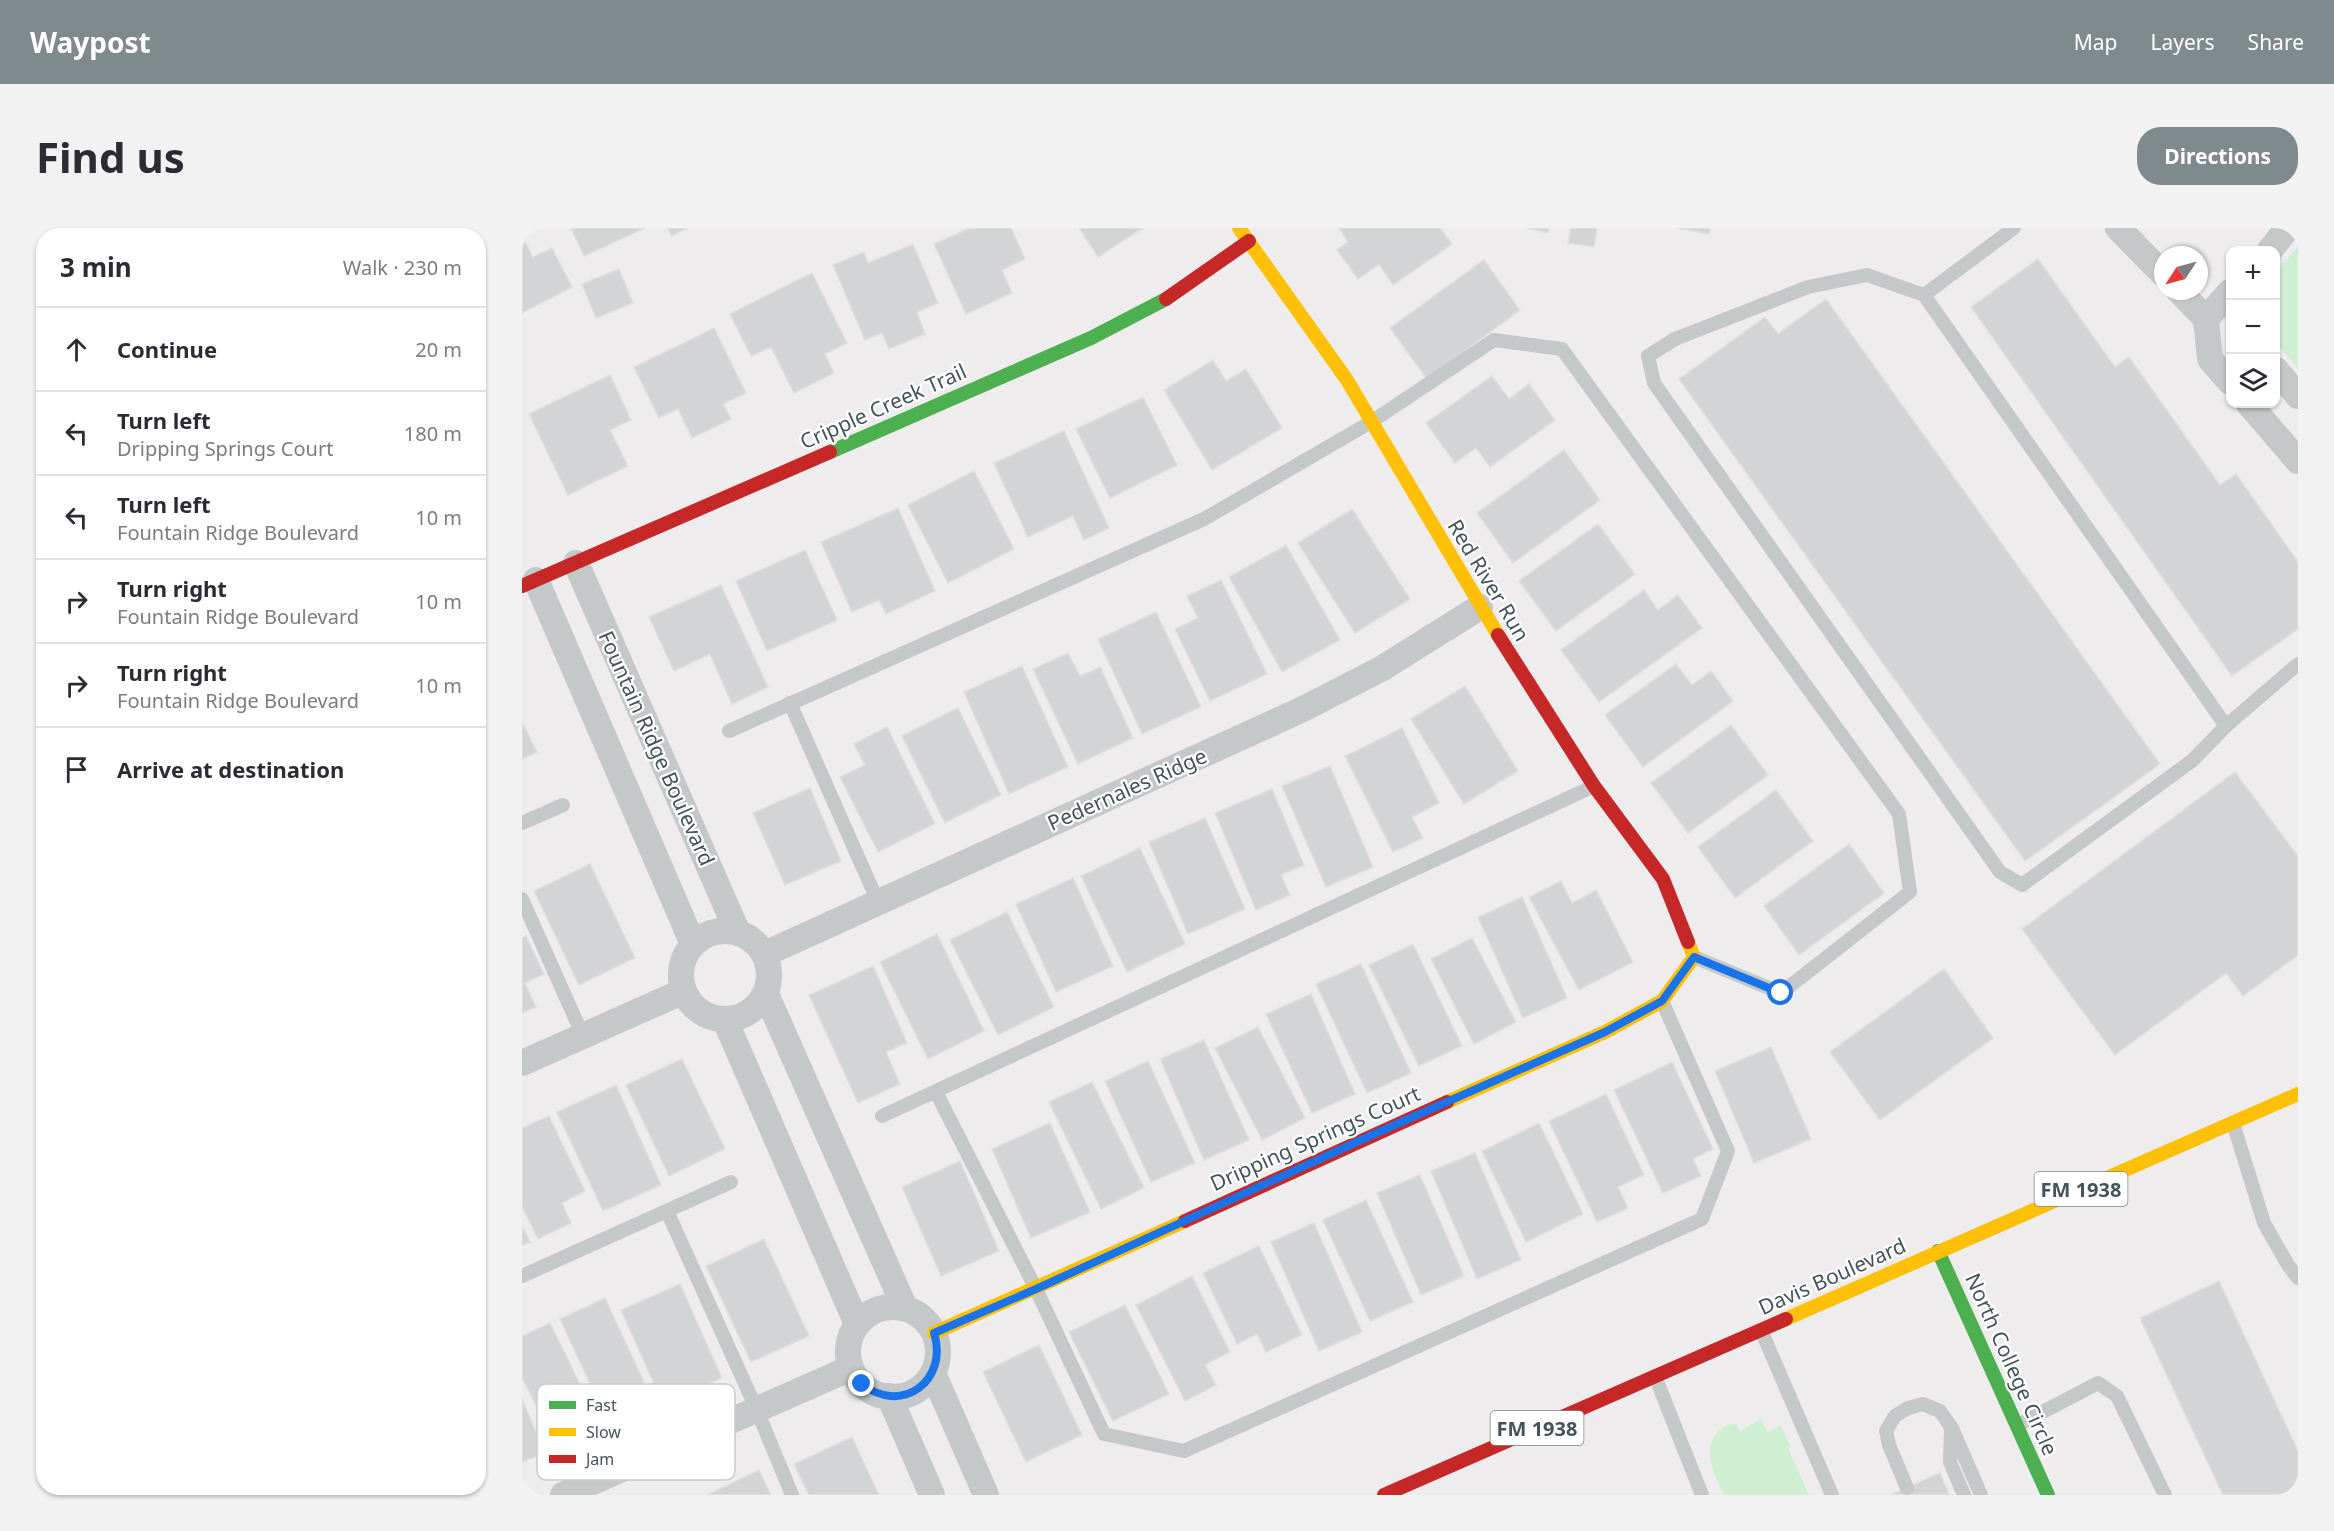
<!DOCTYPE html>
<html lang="en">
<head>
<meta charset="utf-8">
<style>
	:root { --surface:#fff; --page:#f2f2f3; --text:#2b2b33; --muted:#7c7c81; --line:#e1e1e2; --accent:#7f8a8d }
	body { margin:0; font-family:"Noto Sans",sans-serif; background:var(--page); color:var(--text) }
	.controls { position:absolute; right:18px; top:18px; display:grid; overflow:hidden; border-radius:12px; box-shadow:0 2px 4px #0004 }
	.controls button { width:54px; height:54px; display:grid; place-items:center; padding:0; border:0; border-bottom:2px solid var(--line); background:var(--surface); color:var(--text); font:30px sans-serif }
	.compass { position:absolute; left:1632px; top:18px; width:54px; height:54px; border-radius:50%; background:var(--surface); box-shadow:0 2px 4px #0004; rotate:234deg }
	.stop { position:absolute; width:18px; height:18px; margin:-14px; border:4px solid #1a73e8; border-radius:50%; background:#fff }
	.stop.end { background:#1a73e8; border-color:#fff; box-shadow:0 2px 6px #0008 }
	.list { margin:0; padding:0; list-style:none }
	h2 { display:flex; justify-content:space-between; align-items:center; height:78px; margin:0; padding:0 24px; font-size:26px }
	h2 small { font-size:20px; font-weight:400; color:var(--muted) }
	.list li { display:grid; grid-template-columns:39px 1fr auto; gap:18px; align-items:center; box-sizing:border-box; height:84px; padding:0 24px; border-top:2px solid var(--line) }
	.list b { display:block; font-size:22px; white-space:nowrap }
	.list p { margin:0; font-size:20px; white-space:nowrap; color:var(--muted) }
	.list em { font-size:20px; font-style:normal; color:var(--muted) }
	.icon { flex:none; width:33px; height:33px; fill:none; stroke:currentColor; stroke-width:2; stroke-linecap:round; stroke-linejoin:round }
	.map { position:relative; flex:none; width:1776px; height:1267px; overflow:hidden; border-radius:24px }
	header { display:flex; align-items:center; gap:36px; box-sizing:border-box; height:84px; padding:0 30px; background:var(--accent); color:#fff }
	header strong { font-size:28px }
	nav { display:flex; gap:33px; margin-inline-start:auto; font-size:21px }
	.intro { display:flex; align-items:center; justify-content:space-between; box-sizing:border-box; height:144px; padding:0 36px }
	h1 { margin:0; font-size:42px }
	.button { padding:15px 27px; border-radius:24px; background:var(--accent); color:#fff; font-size:21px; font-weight:700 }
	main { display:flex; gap:36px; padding:0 36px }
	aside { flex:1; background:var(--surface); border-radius:24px; box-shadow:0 2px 4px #0004 }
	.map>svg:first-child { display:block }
	.green { fill:#cfefd3 }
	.building { fill:#d3d4d6; stroke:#dfdfe0; stroke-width:1.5 }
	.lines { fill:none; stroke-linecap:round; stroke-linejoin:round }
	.lane { stroke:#c4c8c9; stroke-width:14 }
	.street { stroke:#c4c8c9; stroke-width:26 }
	.fast { stroke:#4caf50; stroke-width:14 }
	.slow { stroke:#ffc107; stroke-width:14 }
	.jam { stroke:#c62828; stroke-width:14 }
	.route { stroke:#1a73e8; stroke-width:8 }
	.labels { text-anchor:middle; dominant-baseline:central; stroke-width:4.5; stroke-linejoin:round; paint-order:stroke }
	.shield { fill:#fff; stroke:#7b888c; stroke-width:1.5 }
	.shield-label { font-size:20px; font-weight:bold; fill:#43555a }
	.street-label { font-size:21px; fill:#43555a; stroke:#fff }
	.key { fill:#fff; stroke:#c7ccce; stroke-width:1.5 }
	.key-label { font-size:16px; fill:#43555a }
</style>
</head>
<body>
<header>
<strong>Waypost</strong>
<nav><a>Map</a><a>Layers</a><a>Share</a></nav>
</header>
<div class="intro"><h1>Find us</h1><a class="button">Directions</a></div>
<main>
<aside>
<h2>3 min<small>Walk · 230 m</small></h2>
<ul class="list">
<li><svg class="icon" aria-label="ahead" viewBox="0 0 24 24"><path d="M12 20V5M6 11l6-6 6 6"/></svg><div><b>Continue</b></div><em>20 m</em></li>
<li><svg class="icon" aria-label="left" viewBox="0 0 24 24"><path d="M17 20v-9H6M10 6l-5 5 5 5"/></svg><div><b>Turn left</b><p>Dripping Springs Court</p></div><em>180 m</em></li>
<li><svg class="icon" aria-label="left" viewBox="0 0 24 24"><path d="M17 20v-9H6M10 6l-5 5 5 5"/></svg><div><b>Turn left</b><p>Fountain Ridge Boulevard</p></div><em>10 m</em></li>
<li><svg class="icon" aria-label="right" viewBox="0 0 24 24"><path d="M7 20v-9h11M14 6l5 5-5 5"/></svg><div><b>Turn right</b><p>Fountain Ridge Boulevard</p></div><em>10 m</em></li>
<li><svg class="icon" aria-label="right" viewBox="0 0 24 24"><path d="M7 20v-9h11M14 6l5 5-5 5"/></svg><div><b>Turn right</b><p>Fountain Ridge Boulevard</p></div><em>10 m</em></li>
<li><svg class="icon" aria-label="arrive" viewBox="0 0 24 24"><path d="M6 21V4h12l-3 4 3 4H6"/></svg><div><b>Arrive at destination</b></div></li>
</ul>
</aside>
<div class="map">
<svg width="1776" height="1267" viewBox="0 0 1776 1267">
	<rect width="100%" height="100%" fill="#eeeced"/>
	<!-- green -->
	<g class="green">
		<polygon points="1776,19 1776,141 1754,114 1754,43"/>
		<path d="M1239,1191L1245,1204L1259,1197L1268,1217L1267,1222L1287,1267H1202C1193,1247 1178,1221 1197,1203C1204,1197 1206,1196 1215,1196L1218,1203Z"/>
	</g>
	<!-- building -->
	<g class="building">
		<polygon points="49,0 123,0 62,28"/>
		<polygon points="146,0 166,0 149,8"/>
		<polygon points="448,0 489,0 503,31 480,42 490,65 444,86 412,16"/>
		<polygon points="557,0 621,0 576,29"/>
		<polygon points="817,0 918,0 930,16 871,57 857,36 836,51 815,22 826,14"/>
		<polygon points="1005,0 1027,0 1026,5"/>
		<polygon points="1049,0 1075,0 1072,19 1046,15"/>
		<polygon points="1155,0 1188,0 1187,6"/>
		<polygon points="0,8 11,29 30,20 50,59 0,85"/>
		<polygon points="391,16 416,75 395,84 403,106 367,121 360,105 343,112 311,37 342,24 346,35"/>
		<polygon points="1516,31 1593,139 1607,129 1698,257 1714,246 1776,334 1776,401 1710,448 1449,79"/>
		<polygon points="962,32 998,82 905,151 868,100"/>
		<polygon points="97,41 111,75 74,90 60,56"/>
		<polygon points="290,45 325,115 303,126 312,145 272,165 249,119 229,128 208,86"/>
		<polygon points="1304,71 1638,536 1503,633 1157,151 1243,89 1256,106"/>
		<polygon points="192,100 224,165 201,176 209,191 170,210 156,181 137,190 112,139"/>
		<polygon points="691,132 704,153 724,141 760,200 690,242 642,162"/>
		<polygon points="88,147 109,192 88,202 106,238 46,267 7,186"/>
		<polygon points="970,148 987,171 1007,156 1033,192 968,239 954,220 933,235 904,195"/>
		<polygon points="621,169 655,237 588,270 554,201"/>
		<polygon points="542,203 587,300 562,312 551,288 506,309 472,235"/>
		<polygon points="1042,222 1078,272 991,335 955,285"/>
		<polygon points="452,243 492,321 426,355 386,277"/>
		<polygon points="376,280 413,363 364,386 357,372 330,384 299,314"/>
		<polygon points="830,281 888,371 833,405 776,315"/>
		<polygon points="1076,296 1113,346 1034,403 997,353"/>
		<polygon points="764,317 818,412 760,444 707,349"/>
		<polygon points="283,322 315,392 245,423 214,353"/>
		<polygon points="699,352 745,446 688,473 653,401 676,390 665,368"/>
		<polygon points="199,357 246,459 210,476 188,426 152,443 127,389"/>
		<polygon points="1122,362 1136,382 1156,367 1180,400 1077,474 1039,422"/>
		<polygon points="634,384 679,479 620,506 576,411"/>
		<polygon points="546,425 558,448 578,439 611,510 556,536 511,441"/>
		<polygon points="1154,436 1170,457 1189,443 1211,473 1121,539 1083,487"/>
		<polygon points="500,438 546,539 487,566 442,464"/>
		<polygon points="943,458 996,543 942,576 889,491"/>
		<polygon points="436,480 479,567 423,595 380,508"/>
		<polygon points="0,494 15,524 0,531"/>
		<polygon points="1209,497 1246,547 1166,605 1129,555"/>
		<polygon points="365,499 413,596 356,624 318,549 343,537 332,516"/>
		<polygon points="880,500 917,575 890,589 901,610 871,624 823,528"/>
		<polygon points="808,538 851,639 804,659 760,558"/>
		<polygon points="1713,544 1776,628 1776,727 1721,768 1704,745 1593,827 1500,701"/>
		<polygon points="288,560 319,633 263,657 231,585"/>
		<polygon points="750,561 782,637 759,647 768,667 734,682 693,585"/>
		<polygon points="1254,562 1291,613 1213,670 1176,619"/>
		<polygon points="683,590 723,681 666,706 627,614"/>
		<polygon points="1327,616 1362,665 1277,727 1242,678"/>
		<polygon points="618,620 663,716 605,744 559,648"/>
		<polygon points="68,636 113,730 57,757 12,663"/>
		<polygon points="551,650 591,738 534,764 494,676"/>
		<polygon points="1039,653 1050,675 1074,662 1111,734 1057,762 1007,669"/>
		<polygon points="1000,669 1045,770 1001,790 956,689"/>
		<polygon points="485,684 532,779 476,807 428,712"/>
		<polygon points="415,706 462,803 406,831 358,734"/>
		<polygon points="4,708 22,746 3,755 14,779 0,785 0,710"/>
		<polygon points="950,710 994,794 952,816 909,731"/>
		<polygon points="891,716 940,818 897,838 847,737"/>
		<polygon points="839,736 889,845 845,865 794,756"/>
		<polygon points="351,738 385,815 364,824 378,856 336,875 287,767"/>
		<polygon points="1422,741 1471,810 1358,892 1308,824"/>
		<polygon points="789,766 833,866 790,885 744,786"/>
		<polygon points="736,799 783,890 740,912 693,820"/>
		<polygon points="682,812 727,912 682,932 638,831"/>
		<polygon points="1249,819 1289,911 1232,935 1193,843"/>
		<polygon points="160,831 203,921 147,948 104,857"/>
		<polygon points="626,833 673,935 629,954 583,853"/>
		<polygon points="1150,834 1191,921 1171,931 1179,948 1141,965 1092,862"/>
		<polygon points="570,854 622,960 579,981 527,874"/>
		<polygon points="94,857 139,957 81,983 35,884"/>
		<polygon points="1084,866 1122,947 1096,959 1106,980 1075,994 1027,893"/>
		<polygon points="27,888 63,963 40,975 49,995 16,1011 0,978 0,900"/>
		<polygon points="528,895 568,984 509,1010 470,921"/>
		<polygon points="1017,895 1061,986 1004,1014 960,923"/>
		<polygon points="953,925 999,1032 955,1051 909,943"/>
		<polygon points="438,933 477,1023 419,1048 380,959"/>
		<polygon points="898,947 942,1048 899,1067 855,965"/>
		<polygon points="844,972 891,1074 848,1093 801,992"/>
		<polygon points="792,995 840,1104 797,1123 749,1014"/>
		<polygon points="0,998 8,1014 0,1018"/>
		<polygon points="242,1011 287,1108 229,1134 184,1038"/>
		<polygon points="737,1018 780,1107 744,1124 735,1106 715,1116 681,1045"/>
		<polygon points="670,1048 708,1124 683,1137 694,1157 663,1173 614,1077"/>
		<polygon points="1697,1053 1776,1223 1776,1267 1701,1267 1618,1090"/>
		<polygon points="158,1056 200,1150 141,1176 99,1082"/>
		<polygon points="83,1070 134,1180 89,1201 38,1091"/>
		<polygon points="603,1077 647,1166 591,1193 547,1104"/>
		<polygon points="28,1095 80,1201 36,1222 0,1149 0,1108"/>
		<polygon points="517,1117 560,1207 504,1234 461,1144"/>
		<polygon points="0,1171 23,1225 0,1234"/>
		<polygon points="330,1209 357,1267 287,1267 272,1236"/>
		<polygon points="237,1242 249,1267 185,1267"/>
		<polygon points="1418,1245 1427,1267 1370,1267 1370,1266"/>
	</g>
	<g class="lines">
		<!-- lane -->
		<g class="lane">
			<polyline points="1492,0 1402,67 1704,498 1776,436"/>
			<polyline points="1402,67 1345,47 1286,59 1153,111 1126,128 1132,155 1478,644 1500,657 1671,532 1704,498"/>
			<polyline points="268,475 356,674"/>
			<polyline points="207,503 682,291 849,194 972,112 1040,121 1377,586 1388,664 1259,765 1172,729"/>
			<polyline points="0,595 41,577"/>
			<polyline points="0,671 61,808"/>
			<polyline points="414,864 514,1061 582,1206 662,1223 1180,991 1206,923 1140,773"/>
			<polyline points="360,888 1072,558"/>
			<polyline points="1711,895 1742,995 1766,1037 1776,1050"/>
			<polyline points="145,983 234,1180 270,1267"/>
			<polyline points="0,1048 209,954"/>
			<polyline points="1239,1102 1310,1267"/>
			<polyline points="1133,1148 1180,1267"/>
			<polyline points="1496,1197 1576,1155 1595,1168 1643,1267"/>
			<polyline points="1430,1200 1459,1267"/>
			<polyline points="1385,1260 1367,1217 1364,1203 1373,1188 1386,1180 1401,1176 1418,1183 1429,1199 1428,1234 1442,1267"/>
		</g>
		<!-- street -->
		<g class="street">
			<polyline points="1596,0 1641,46"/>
			<polyline points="1748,22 1766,0"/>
			<polyline points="1657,63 1684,91 1688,131 1708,154"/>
			<polyline points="1684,91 1708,64"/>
			<polyline points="1754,142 1776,168"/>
			<polyline points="1727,176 1776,233"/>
			<polyline points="54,335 216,705"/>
			<polyline points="14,352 171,716"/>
			<circle cx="203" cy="747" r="44"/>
			<polyline points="243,726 779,482 859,441 958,379"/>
			<polyline points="244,766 383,1080"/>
			<polyline points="203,792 335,1096"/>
			<polyline points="0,835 162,763"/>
			<circle cx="371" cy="1124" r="45"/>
			<polyline points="411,1145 464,1267"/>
			<polyline points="367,1168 410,1267"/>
			<polyline points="41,1267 329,1140"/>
		</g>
		<!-- fast -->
		<g class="fast">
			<polyline points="308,224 569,110 644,71"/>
			<polyline points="1416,1023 1526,1267"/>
		</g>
		<!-- slow -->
		<g class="slow">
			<polyline points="717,0 825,152 976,407"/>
			<polyline points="925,874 1083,804 1140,773 1172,729 1166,714"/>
			<polyline points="1264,1091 1776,866"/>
			<polyline points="412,1105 663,993"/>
		</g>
		<!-- jam -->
		<g class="jam">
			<polyline points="644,71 727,13"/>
			<polyline points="0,358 308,224"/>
			<polyline points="976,407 1072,558 1141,651 1166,714"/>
			<polyline points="663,993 925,874"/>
			<polyline points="862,1267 1264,1091"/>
		</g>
	</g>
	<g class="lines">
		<!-- route -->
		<path class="route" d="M340,1156C380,1188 427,1152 412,1105L514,1061L848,908L1083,804L1140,773L1172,729L1259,765"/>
	</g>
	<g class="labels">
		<!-- shield labels -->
		<g class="shield">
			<rect x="1512.5" y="944" width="93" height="34" rx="4.5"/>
			<rect x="968.5" y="1183" width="93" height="34" rx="4.5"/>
		</g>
		<g class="shield-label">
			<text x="1559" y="961">FM 1938</text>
			<text x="1015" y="1200">FM 1938</text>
		</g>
		<!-- street labels -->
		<g class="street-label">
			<text transform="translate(361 178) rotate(-24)">Cripple Creek Trail</text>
			<text transform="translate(967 352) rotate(59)">Red River Run</text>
			<text transform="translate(135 520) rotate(66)">Fountain Ridge Boulevard</text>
			<text transform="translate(605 561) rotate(-24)">Pedernales Ridge</text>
			<text transform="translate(793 910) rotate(-24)">Dripping Springs Court</text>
			<text transform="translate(1310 1048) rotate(-24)">Davis Boulevard</text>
			<text transform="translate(1490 1136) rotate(66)">North College Circle</text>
		</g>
	</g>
	<!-- legend -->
	<rect x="15" y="1156" width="198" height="96" rx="9" class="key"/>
	<rect x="27" y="1173" width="27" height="8" fill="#4caf50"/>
	<rect x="27" y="1200" width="27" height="8" fill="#ffc107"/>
	<rect x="27" y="1227" width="27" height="8" fill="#c62828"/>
	<g class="key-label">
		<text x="64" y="1183">Fast</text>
		<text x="64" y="1210">Slow</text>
		<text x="64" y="1237">Jam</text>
	</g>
</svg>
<div class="controls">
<button>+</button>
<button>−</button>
<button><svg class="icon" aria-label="layers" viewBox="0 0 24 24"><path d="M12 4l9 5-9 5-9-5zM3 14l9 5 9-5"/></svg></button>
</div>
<svg class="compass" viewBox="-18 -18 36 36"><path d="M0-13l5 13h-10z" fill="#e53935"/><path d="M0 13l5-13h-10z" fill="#7c7c81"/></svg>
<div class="stop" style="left:1259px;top:765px"></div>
<div class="stop end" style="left:340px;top:1156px"></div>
</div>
</main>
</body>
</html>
